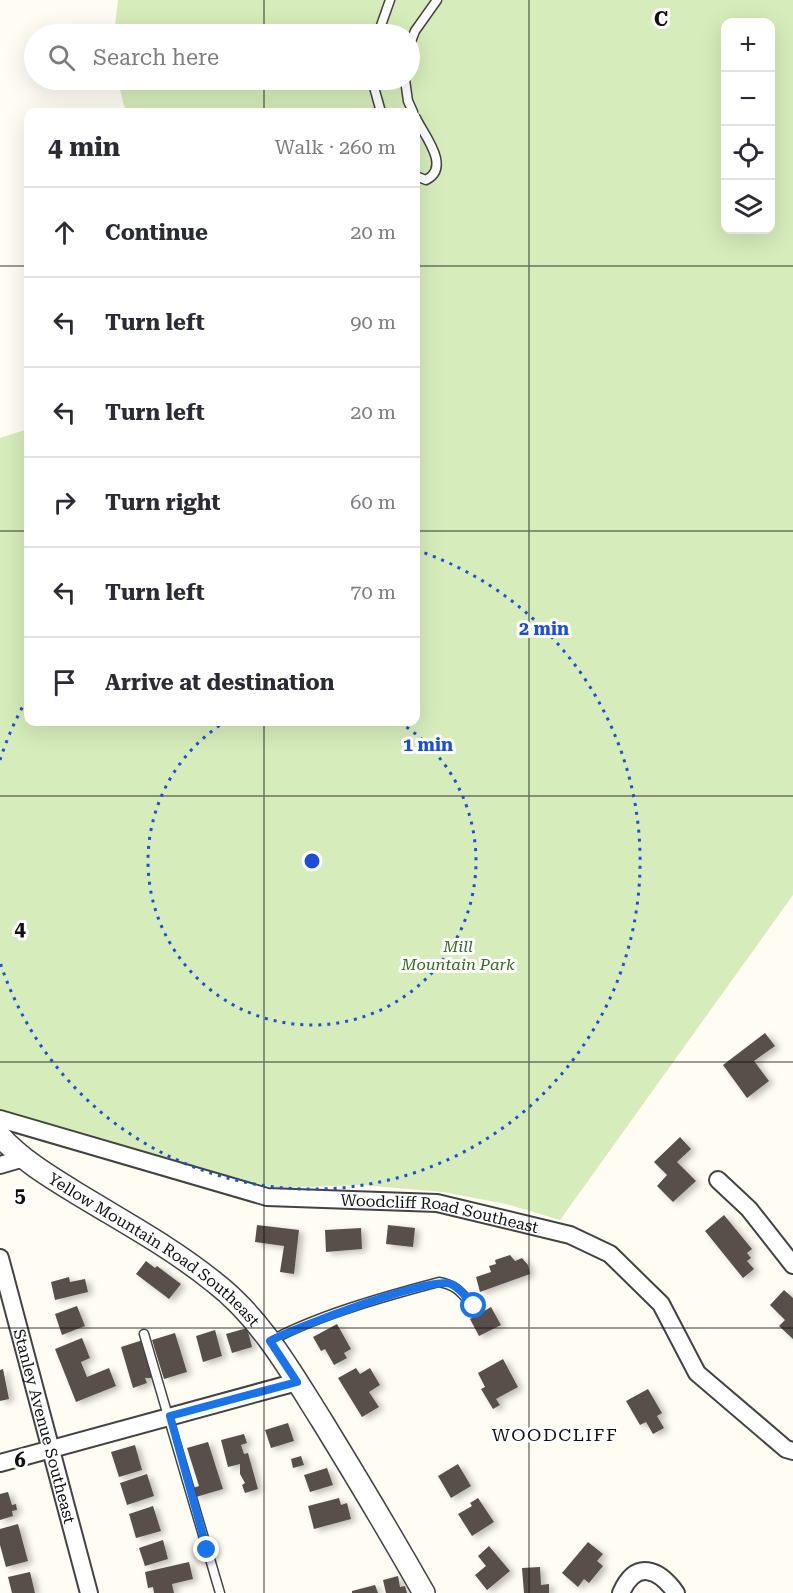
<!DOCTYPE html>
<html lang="en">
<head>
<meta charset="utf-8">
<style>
	:root { --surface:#fff; --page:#f7f7f7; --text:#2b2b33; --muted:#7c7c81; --line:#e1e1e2 }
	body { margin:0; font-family:"Roboto Serif",serif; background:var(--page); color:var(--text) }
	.controls { position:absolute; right:18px; top:18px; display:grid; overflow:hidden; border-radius:12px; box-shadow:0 6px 24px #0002 }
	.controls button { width:54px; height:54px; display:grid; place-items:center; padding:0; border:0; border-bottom:2px solid var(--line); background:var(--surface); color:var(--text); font:30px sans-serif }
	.stop { position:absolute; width:18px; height:18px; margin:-14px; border:4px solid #1a73e8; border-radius:50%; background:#fff }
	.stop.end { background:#1a73e8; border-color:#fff; box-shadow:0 2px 6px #0008 }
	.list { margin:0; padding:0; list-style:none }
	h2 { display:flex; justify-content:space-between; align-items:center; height:78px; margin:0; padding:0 24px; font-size:26px }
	h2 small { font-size:20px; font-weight:400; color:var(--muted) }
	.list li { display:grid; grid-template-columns:39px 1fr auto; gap:18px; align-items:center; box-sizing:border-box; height:90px; padding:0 24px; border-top:2px solid var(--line) }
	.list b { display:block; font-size:22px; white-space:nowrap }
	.list em { font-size:20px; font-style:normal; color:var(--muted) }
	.icon { flex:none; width:33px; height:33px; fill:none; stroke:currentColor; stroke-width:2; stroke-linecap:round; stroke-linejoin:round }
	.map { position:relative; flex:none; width:793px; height:1593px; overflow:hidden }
	.search { position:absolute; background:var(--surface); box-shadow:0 6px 24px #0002; left:24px; top:24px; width:396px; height:66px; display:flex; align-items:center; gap:15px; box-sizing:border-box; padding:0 21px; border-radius:33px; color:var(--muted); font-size:22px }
	.panel { position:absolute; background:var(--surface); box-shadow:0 6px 24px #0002; left:24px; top:108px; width:396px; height:618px; border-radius:12px }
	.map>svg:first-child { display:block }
	.park { fill:#d6ecba; fill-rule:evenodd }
	.building { fill:#59504c; filter:url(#shadow) }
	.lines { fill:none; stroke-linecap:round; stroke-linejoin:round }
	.service-casing { stroke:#434343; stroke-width:11 }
	.minor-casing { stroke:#434343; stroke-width:20 }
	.tertiary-casing { stroke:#434343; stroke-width:24 }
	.service { stroke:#fff; stroke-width:8 }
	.minor { stroke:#fff; stroke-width:16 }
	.tertiary { stroke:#fff; stroke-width:21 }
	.route { stroke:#1a73e8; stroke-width:8 }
	.grid { fill:none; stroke:#101010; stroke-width:1.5; stroke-opacity:0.55 }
	.ring { fill:none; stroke:#1d4ed8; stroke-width:3; stroke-dasharray:3 6 }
	.labels { text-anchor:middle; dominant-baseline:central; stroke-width:6; stroke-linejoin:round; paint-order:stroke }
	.park-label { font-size:16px; font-style:italic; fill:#306b1d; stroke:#fff }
	.street-label { font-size:16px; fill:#101010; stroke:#fff }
	.neighbourhood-label { font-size:18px; letter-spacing:1.5px; fill:#101010; stroke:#fff }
	.grid-label { font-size:20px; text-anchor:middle; font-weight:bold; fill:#101010; stroke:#fff; stroke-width:6; stroke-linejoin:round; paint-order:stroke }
	.centre { fill:#1d4ed8; stroke:#fff; stroke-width:3 }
	.ring-label { font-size:18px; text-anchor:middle; font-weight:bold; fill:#1d4ed8; stroke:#fff; stroke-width:6; stroke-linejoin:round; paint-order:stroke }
</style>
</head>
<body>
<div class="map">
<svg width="793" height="1593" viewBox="0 0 793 1593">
	<defs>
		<filter id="shadow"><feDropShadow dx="4.5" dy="2.5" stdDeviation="3" flood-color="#0004"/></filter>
	</defs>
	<rect width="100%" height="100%" fill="#fffcf3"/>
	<!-- park -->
	<path class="park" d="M118,0H793V895L560,1220L506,1204L443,1192L362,1185L275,1188L0,1112V438L28,429V722H416V112H128L124,106L118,80H410V34H114ZM726,22H770V230H726Z"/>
	<!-- building -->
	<g class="building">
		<polygon points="765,1033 775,1046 754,1061 769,1081 747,1098 723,1065"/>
		<polygon points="680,1137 691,1149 677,1162 696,1181 673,1202 657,1186 667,1175 654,1162"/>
		<polygon points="724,1215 752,1249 747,1253 751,1258 747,1261 754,1269 743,1278 705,1231"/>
		<polygon points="257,1225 299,1230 294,1274 280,1272 284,1246 255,1242"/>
		<polygon points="388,1225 415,1228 413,1247 386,1244"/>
		<polygon points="361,1228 362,1249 326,1252 325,1230"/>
		<polygon points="510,1255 515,1261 522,1258 528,1265 530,1274 480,1292 476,1277 491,1272 489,1266 496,1264 495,1260"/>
		<polygon points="146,1261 155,1268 157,1266 181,1284 169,1299 136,1274"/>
		<polygon points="69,1277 70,1282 85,1279 88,1292 55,1300 51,1282"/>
		<polygon points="784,1290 793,1298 793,1339 779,1326 785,1320 770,1305"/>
		<polygon points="77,1306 85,1326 62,1335 55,1314"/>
		<polygon points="491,1307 501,1325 479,1336 470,1319"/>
		<polygon points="337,1324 351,1349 344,1353 347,1358 334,1365 325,1349 321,1351 313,1337"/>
		<polygon points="247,1328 252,1347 232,1353 226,1334"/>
		<polygon points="215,1330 222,1356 203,1362 196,1336"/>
		<polygon points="175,1333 187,1372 164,1379 152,1340"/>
		<polygon points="82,1338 90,1358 81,1362 87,1377 109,1368 116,1386 76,1402 55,1349"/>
		<polygon points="143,1340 153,1378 145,1378 147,1383 133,1388 121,1347"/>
		<polygon points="503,1359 518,1387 496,1399 500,1405 493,1409 481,1389 485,1387 478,1373"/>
		<polygon points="356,1368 360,1374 370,1368 380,1385 369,1392 379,1407 362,1417 338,1378"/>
		<polygon points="3,1369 9,1399 0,1401 0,1370"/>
		<polygon points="648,1389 662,1413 657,1416 664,1428 653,1434 646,1422 640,1425 626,1401"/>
		<polygon points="288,1423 294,1441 271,1448 265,1430"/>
		<polygon points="244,1434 247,1443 241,1445 244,1454 248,1453 258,1489 245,1493 242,1485 245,1483 240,1474 240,1464 228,1467 221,1440"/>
		<polygon points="208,1442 223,1489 196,1497 193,1488 199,1486 187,1448"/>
		<polygon points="135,1445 142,1470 119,1477 111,1452"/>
		<polygon points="301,1456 304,1465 293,1468 291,1459"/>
		<polygon points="458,1464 471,1486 451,1498 438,1476"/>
		<polygon points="327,1468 333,1485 310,1492 304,1475"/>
		<polygon points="147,1474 154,1496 127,1505 120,1483"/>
		<polygon points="8,1492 12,1505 16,1504 17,1510 12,1511 13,1516 0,1520 0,1494"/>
		<polygon points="339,1498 341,1505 347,1503 351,1519 314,1529 308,1506"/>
		<polygon points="478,1498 494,1522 472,1536 458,1514 472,1506 470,1503"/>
		<polygon points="153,1506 161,1531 136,1538 129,1514"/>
		<polygon points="18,1524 28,1561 6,1567 0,1545 0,1529"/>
		<polygon points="163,1540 168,1559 145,1566 139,1548"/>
		<polygon points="588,1542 603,1554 597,1561 603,1566 589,1583 584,1579 578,1587 562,1573"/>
		<polygon points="489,1546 510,1571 487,1590 475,1575 486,1566 478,1556"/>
		<polygon points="189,1562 193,1579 172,1584 174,1593 154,1593 153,1587 148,1588 145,1572"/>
		<polygon points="540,1567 541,1585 549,1584 549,1593 524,1593 522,1568"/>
		<polygon points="30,1572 35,1593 12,1593 8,1577"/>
		<polygon points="398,1576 400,1587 405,1586 407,1593 386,1593 383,1580"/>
		<polygon points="375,1585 378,1593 352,1593 352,1591"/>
	</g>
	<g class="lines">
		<!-- service casing -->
		<g class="service-casing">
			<g id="service">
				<polyline points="378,34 390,0"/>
				<polyline points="410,44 415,31 437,0"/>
				<polyline points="372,80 381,112"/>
				<polyline points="405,80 408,101 413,112"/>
				<path d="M416,118C423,134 452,167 426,180L416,176"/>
				<polyline points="144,1334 220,1593"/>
				<path d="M270,1341C318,1315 386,1296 439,1282C457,1285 462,1294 474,1307"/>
			</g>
		</g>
		<!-- minor casing -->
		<g class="minor-casing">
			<g id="minor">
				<path id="s1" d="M0,1119L267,1197L437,1203L570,1235L610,1254L661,1304L697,1373L786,1449L793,1451"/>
				<polyline points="0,1165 24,1158"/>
				<polyline points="718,1180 749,1209 793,1265"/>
				<path id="s2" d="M0,1258L89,1593"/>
				<polyline points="0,1463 297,1382"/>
				<path d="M621,1593C636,1559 659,1569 676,1593"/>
			</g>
		</g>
		<!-- tertiary casing -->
		<g class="tertiary-casing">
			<g id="tertiary">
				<path id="s3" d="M0,1136C21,1159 47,1175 73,1191C120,1220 171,1247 214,1282C261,1318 291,1372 322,1421C357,1478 391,1535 424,1593"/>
			</g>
		</g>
		<!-- service -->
		<use href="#service" class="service"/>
		<!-- minor -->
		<use href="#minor" class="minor"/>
		<!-- tertiary -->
		<use href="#tertiary" class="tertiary"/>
	</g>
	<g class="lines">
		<!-- route -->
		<path class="route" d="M207,1550L170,1416L297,1382L270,1341C294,1328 430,1276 451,1284C460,1288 468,1299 474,1306"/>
	</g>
	<!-- grid -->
	<path class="grid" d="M264,0V34M529,0V1593M264,80V112M0,266H28M416,266H793M0,531H28M416,531H793M264,722V1593M0,796H793M0,1062H793M0,1328H793"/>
	<!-- distance rings -->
	<g class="ring">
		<path d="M399 722A164 164 0 1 1 225 722"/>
		<path d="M0 760A328 328 0 0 1 28 697M416 550A328 328 0 1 1 0 962"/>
	</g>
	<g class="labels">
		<!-- park labels -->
		<g class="park-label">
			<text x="458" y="946">Mill<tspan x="458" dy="18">Mountain Park</tspan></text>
		</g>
		<!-- street labels -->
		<g class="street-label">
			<text stroke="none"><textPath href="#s1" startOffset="452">Woodcliff Road Southeast</textPath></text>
			<text stroke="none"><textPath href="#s3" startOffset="192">Yellow Mountain Road Southeast</textPath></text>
			<text stroke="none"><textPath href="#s2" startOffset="174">Stanley Avenue Southeast</textPath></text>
		</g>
		<!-- neighbourhood labels -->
		<g class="neighbourhood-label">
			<text x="555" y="1434">WOODCLIFF</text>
		</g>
	</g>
	<g class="grid-label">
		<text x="661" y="26">C</text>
		<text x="20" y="936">4</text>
		<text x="20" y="1202">5</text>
		<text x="20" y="1467">6</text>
	</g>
	<circle cx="312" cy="861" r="9" class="centre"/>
	<g class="ring-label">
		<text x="544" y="635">2 min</text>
		<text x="428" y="751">1 min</text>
	</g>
</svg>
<div class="controls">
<button>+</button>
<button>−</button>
<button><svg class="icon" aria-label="locate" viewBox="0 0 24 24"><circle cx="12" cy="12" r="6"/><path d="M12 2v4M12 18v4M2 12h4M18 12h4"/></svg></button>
<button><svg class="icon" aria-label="layers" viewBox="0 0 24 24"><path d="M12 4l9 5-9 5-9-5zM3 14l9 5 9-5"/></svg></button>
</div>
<div class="stop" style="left:474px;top:1306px"></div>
<div class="stop end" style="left:207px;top:1550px"></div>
<div class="search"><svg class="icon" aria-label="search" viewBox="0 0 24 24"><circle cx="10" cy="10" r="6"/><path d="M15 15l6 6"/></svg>Search here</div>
<section class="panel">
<h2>4 min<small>Walk · 260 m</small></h2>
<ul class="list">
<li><svg class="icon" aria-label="ahead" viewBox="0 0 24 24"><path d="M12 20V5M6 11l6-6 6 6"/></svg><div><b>Continue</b></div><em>20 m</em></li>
<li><svg class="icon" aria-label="left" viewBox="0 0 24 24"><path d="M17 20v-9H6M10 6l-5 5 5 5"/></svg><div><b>Turn left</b></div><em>90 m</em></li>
<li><svg class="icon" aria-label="left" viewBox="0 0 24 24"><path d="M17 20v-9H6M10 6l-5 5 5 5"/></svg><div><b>Turn left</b></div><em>20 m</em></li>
<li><svg class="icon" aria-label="right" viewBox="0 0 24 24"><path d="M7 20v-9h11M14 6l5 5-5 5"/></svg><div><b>Turn right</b></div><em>60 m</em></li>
<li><svg class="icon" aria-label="left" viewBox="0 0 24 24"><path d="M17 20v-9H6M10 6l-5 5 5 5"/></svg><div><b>Turn left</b></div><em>70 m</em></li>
<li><svg class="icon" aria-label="arrive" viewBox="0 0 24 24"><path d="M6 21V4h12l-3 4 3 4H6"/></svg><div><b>Arrive at destination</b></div></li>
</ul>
</section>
</div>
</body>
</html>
